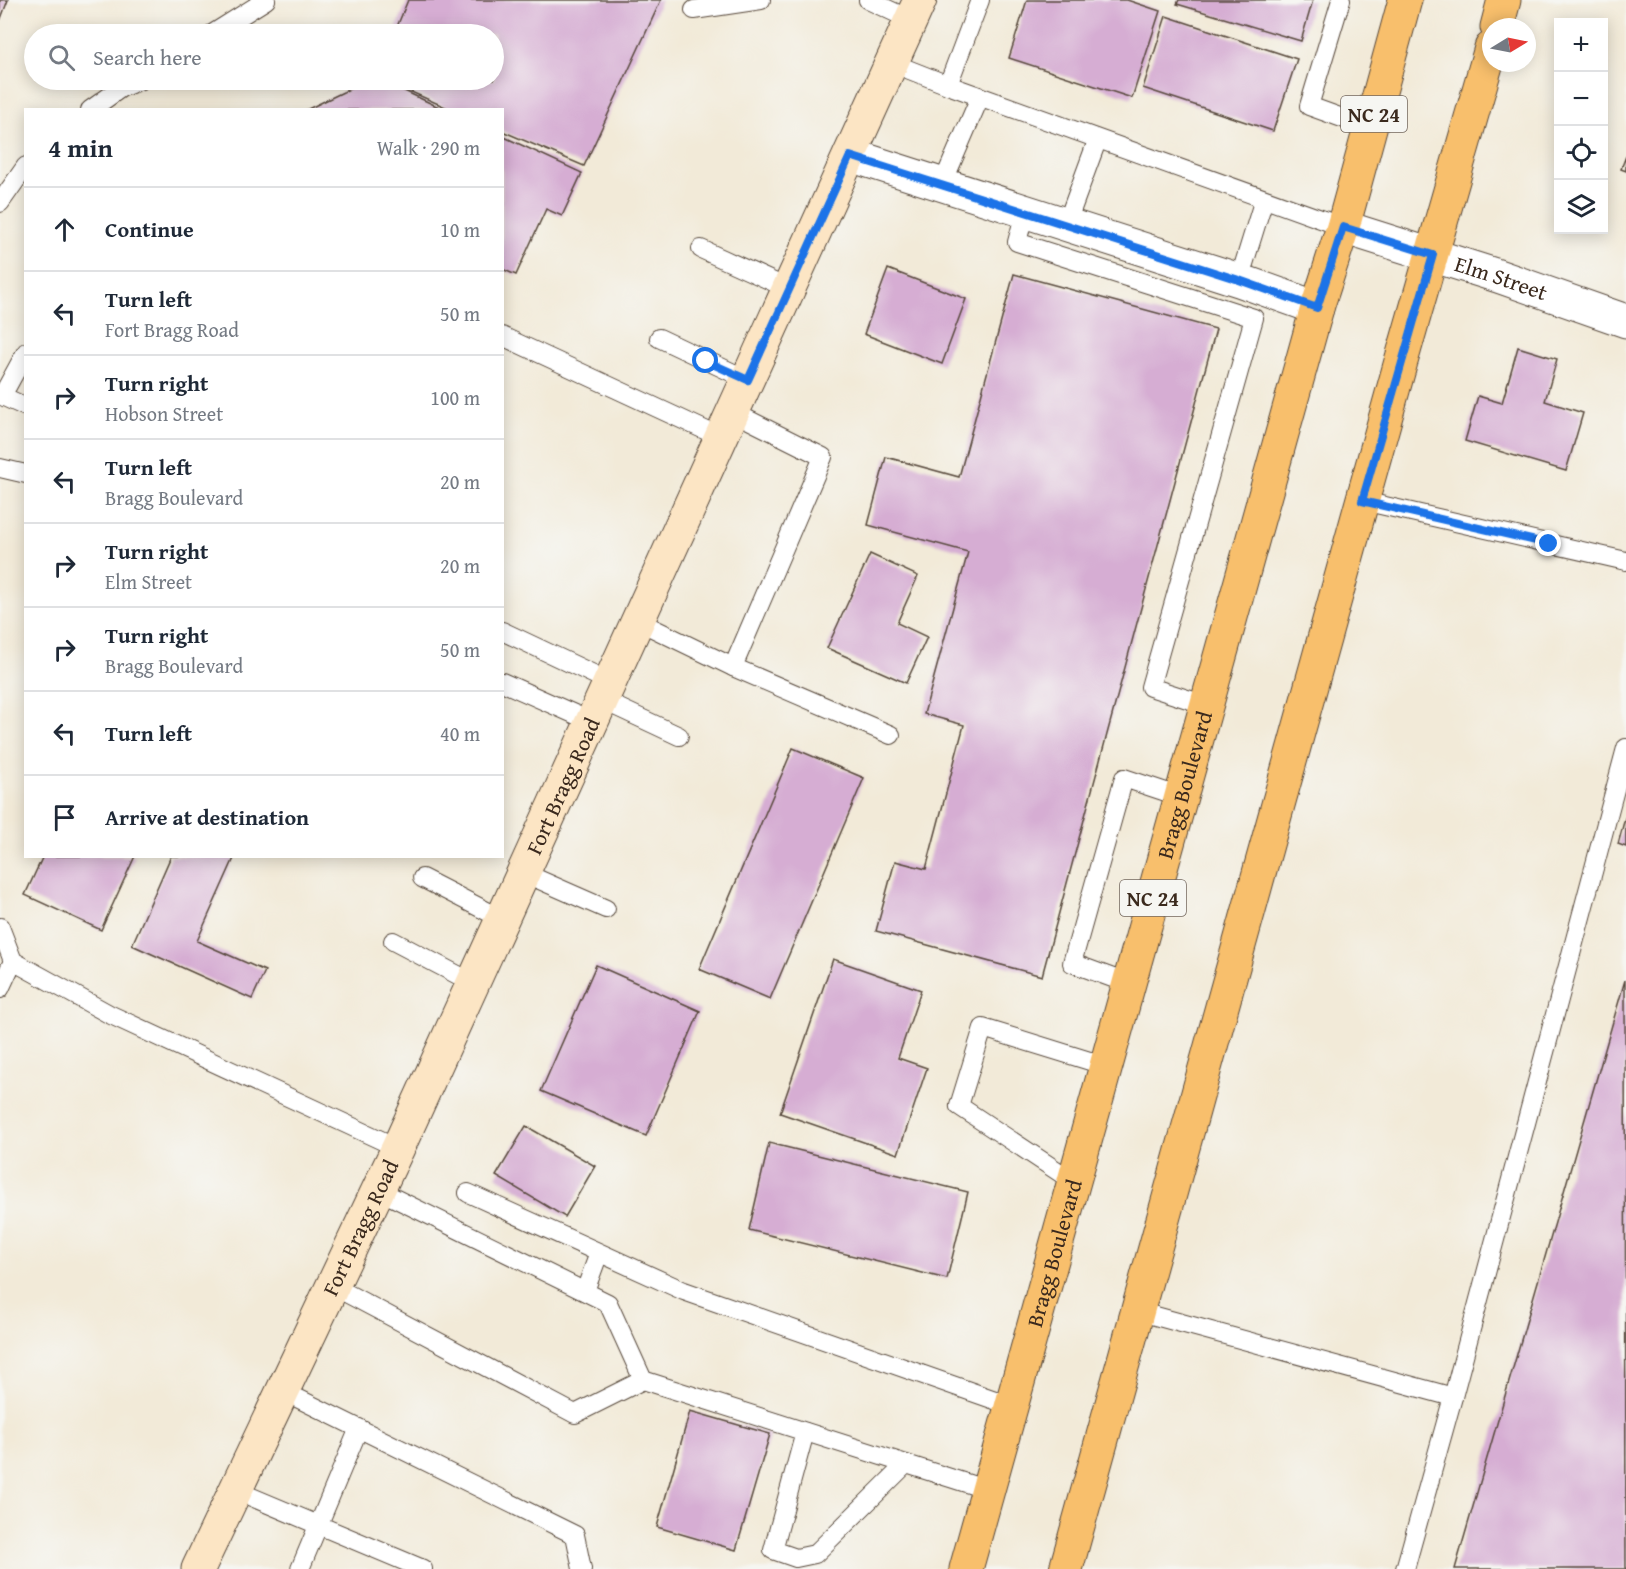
<!DOCTYPE html>
<html lang="en">
<head>
<meta charset="utf-8">
<style>
	:root { --surface:#fff; --page:#f2f2f3; --text:#1f2937; --muted:#747a83; --line:#e0e1e3 }
	body { margin:0; font-family:"Gentium Book Plus",serif; background:var(--page); color:var(--text) }
	.controls { position:absolute; right:18px; top:18px; display:grid; overflow:hidden; border-radius:0px; box-shadow:0 3px 15px #0003 }
	.controls button { width:54px; height:54px; display:grid; place-items:center; padding:0; border:0; border-bottom:2px solid var(--line); background:var(--surface); color:var(--text); font:30px sans-serif }
	.compass { position:absolute; left:1482px; top:18px; width:54px; height:54px; border-radius:50%; background:var(--surface); box-shadow:0 3px 15px #0003; rotate:80deg }
	.stop { position:absolute; width:18px; height:18px; margin:-14px; border:4px solid #1a73e8; border-radius:50%; background:#fff }
	.stop.end { background:#1a73e8; border-color:#fff; box-shadow:0 2px 6px #0008 }
	.list { margin:0; padding:0; list-style:none }
	h2 { display:flex; justify-content:space-between; align-items:center; height:78px; margin:0; padding:0 24px; font-size:26px }
	h2 small { font-size:20px; font-weight:400; color:var(--muted) }
	.list li { display:grid; grid-template-columns:39px 1fr auto; gap:18px; align-items:center; box-sizing:border-box; height:84px; padding:0 24px; border-top:2px solid var(--line) }
	.list b { display:block; font-size:22px; white-space:nowrap }
	.list p { margin:0; font-size:20px; white-space:nowrap; color:var(--muted) }
	.list em { font-size:20px; font-style:normal; color:var(--muted) }
	.icon { flex:none; width:33px; height:33px; fill:none; stroke:currentColor; stroke-width:2; stroke-linecap:round; stroke-linejoin:round }
	.map { position:relative; flex:none; width:1626px; height:1569px; overflow:hidden }
	.search { position:absolute; background:var(--surface); box-shadow:0 3px 15px #0003; left:24px; top:24px; width:480px; height:66px; display:flex; align-items:center; gap:15px; box-sizing:border-box; padding:0 21px; border-radius:33px; color:var(--muted); font-size:22px }
	.panel { position:absolute; background:var(--surface); box-shadow:0 3px 15px #0003; left:24px; top:108px; width:480px; height:750px; border-radius:0px }
	.map>svg:first-child { display:block }
	.building { fill:#d6add3 }
	.lines { fill:none; stroke-linecap:round; stroke-linejoin:round }
	.service-casing { stroke:#56473a; stroke-width:20 }
	.minor-casing { stroke:#56473a; stroke-width:35 }
	.tertiary-casing { stroke:#56473a; stroke-width:35 }
	.secondary-casing { stroke:#56473a; stroke-width:35 }
	.primary-casing { stroke:#56473a; stroke-width:35 }
	.service { stroke:#fff; stroke-width:18 }
	.minor { stroke:#fff; stroke-width:33 }
	.tertiary { stroke:#fff; stroke-width:33 }
	.secondary { stroke:#fce5c4; stroke-width:33 }
	.primary { stroke:#f8bf6c; stroke-width:33 }
	.route { stroke:#1a73e8; stroke-width:8 }
	.labels { text-anchor:middle; dominant-baseline:central; stroke-width:4.5; stroke-linejoin:round; paint-order:stroke }
	.shield { fill:#f6f6f2; stroke:#73675e; stroke-width:1.5 }
	.shield-label { font-size:21px; font-weight:bold; fill:#3b2a1e }
	.street-label { font-size:22px; fill:#3b2a1e; stroke:#f6f6f2 }
</style>
</head>
<body>
<div class="map">
<svg width="1626" height="1569" viewBox="0 0 1626 1569">
	<rect width="100%" height="100%" fill="#f6f6f2"/>
	<filter id="ink" filterUnits="userSpaceOnUse"><feTurbulence type="fractalNoise" baseFrequency=".0167" numOctaves="2"/><feDisplacementMap in="SourceGraphic" scale="12" xChannelSelector="R" yChannelSelector="G"/><feConvolveMatrix kernelMatrix="1 2 1 2 8 2 1 2 1" color-interpolation-filters="sRGB"/></filter>
	<filter id="wash" filterUnits="userSpaceOnUse"><feTurbulence type="fractalNoise" baseFrequency=".008" numOctaves="4" result="noise"/><feDisplacementMap in="SourceGraphic" scale="24" xChannelSelector="R" yChannelSelector="G"/><feGaussianBlur stdDeviation="1.35" result="paint"/><feColorMatrix in="noise" values="0 0 0 0 0 0 0 0 0 0 0 0 0 0 0 0 0 1.4 0 .05"/><feComposite in="paint" operator="in"/></filter>
	<g filter="url(#wash)">
		<rect width="100%" height="100%" fill="#f2ead8"/>
		<g id="blocks">
			<!-- building -->
			<g class="building">
				<polygon points="0,0 8,0 0,21"/>
				<polygon points="408,0 661,0 584,166 502,131 502,110 452,110 409,91 416,80 494,80 494,34 394,34"/>
				<polygon points="1027,0 1127,0 1160,11 1132,98 1009,58"/>
				<polygon points="1179,0 1313,0 1301,41 1177,4"/>
				<polygon points="1166,16 1297,59 1273,131 1143,88"/>
				<polygon points="368,80 381,80 445,110 306,110"/>
				<polygon points="502,136 582,173 562,216 546,209 516,275 502,269"/>
				<polygon points="1626,156 1626,171 1621,169"/>
				<polygon points="888,269 966,299 942,364 864,334"/>
				<polygon points="1014,274 1216,329 1042,976 876,931 895,861 926,869 964,725 924,714 968,552 868,525 886,457 959,477"/>
				<polygon points="1518,347 1557,359 1545,401 1583,413 1566,471 1465,441 1478,396 1502,403"/>
				<polygon points="870,554 918,576 897,623 927,637 906,683 827,648"/>
				<polygon points="793,748 864,778 770,999 699,969"/>
				<polygon points="1625,818 1626,818 1626,847 1618,844"/>
				<polygon points="43,856 135,856 101,930 25,895"/>
				<polygon points="171,856 235,856 197,941 265,971 252,999 132,945"/>
				<polygon points="833,959 921,990 898,1058 927,1068 898,1154 780,1113"/>
				<polygon points="596,965 700,1011 646,1136 541,1091"/>
				<polygon points="1625,980 1626,1569 1455,1569"/>
				<polygon points="526,1126 595,1166 565,1217 496,1176"/>
				<polygon points="769,1143 968,1192 947,1279 749,1230"/>
				<polygon points="690,1411 770,1434 736,1550 657,1527"/>
			</g>
		</g>
	</g>
	<g filter="url(#ink)">
		<use href="#blocks" fill-opacity="0" stroke="#56473a" stroke-width="1.5"/>
		<g class="lines">
			<!-- service casing -->
			<g class="service-casing">
				<g id="service">
					<polyline points="868,0 911,20"/>
					<polyline points="980,0 948,85 1343,227"/>
					<polyline points="1341,0 1309,106 1370,128"/>
					<polyline points="694,10 761,0"/>
					<polyline points="212,34 266,0"/>
					<polyline points="892,63 948,85"/>
					<polyline points="90,110 121,88 141,80"/>
					<polyline points="942,185 980,97"/>
					<polyline points="0,203 26,166"/>
					<polyline points="1025,212 1017,242 1254,318 1150,687 1206,705"/>
					<polyline points="1066,225 1097,141"/>
					<polyline points="701,249 789,289"/>
					<polyline points="1239,280 1264,199"/>
					<polyline points="502,336 722,438"/>
					<polyline points="659,338 748,380"/>
					<polyline points="26,352 2,396 26,407"/>
					<polyline points="733,412 823,457 733,667 891,735"/>
					<polyline points="0,468 26,474"/>
					<polyline points="1363,501 1626,561"/>
					<polyline points="638,621 733,667"/>
					<polyline points="502,631 610,682"/>
					<polyline points="502,682 592,722"/>
					<polyline points="602,700 679,736"/>
					<polyline points="524,873 606,909"/>
					<polyline points="422,878 502,919"/>
					<polyline points="0,927 13,961 109,1014 398,1148"/>
					<polyline points="393,941 473,983"/>
					<polyline points="1129,984 1072,963 1124,778 1181,797"/>
					<polyline points="0,989 13,961"/>
					<polyline points="1074,1182 959,1106 983,1028 1106,1066"/>
					<polyline points="378,1190 608,1303 643,1380 988,1490"/>
					<polyline points="468,1193 684,1291 1012,1406"/>
					<polyline points="333,1286 575,1414 643,1380"/>
					<polyline points="585,1291 599,1253"/>
					<polyline points="1137,1311 1453,1397 1626,748"/>
					<polyline points="283,1391 575,1535 582,1569"/>
					<polyline points="805,1432 773,1550 796,1558 815,1554 906,1464"/>
					<polyline points="235,1490 423,1569"/>
					<polyline points="300,1569 359,1428"/>
					<polyline points="1405,1569 1453,1397"/>
				</g>
			</g>
			<!-- minor casing -->
			<g class="minor-casing">
				<polyline id="minor" points="850,155 1239,280 1317,308"/>
			</g>
			<!-- tertiary casing -->
			<g class="tertiary-casing">
				<g id="tertiary">
					<path id="s1" d="M1343,227L1498,276L1626,321"/>
				</g>
			</g>
			<!-- secondary casing -->
			<g class="secondary-casing">
				<g id="secondary">
					<path id="s2" d="M198,1569L398,1148L920,0"/>
				</g>
			</g>
			<!-- primary casing -->
			<g class="primary-casing">
				<g id="primary">
					<polyline points="1497,27 1504,0"/>
					<path id="s3" d="M966,1569L1317,308L1343,227L1405,0"/>
					<polyline points="1066,1569 1400,365 1491,48"/>
				</g>
			</g>
			<!-- service -->
			<use href="#service" class="service"/>
			<!-- minor -->
			<use href="#minor" class="minor"/>
			<!-- tertiary -->
			<use href="#tertiary" class="tertiary"/>
			<!-- secondary -->
			<use href="#secondary" class="secondary"/>
			<!-- primary -->
			<use href="#primary" class="primary"/>
		</g>
	</g>
	<g class="lines" filter="url(#ink)">
		<!-- route -->
		<polyline class="route" points="706,361 748,380 850,156 1239,280 1317,308 1343,227 1433,255 1362,501 1549,544"/>
	</g>
	<g class="labels">
		<!-- shield labels -->
		<g class="shield">
			<rect x="1341" y="96" width="66" height="36" rx="4.5"/>
			<rect x="1120" y="880" width="66" height="36" rx="4.5"/>
		</g>
		<g class="shield-label">
			<text x="1374" y="114">NC 24</text>
			<text x="1153" y="898">NC 24</text>
		</g>
		<!-- street labels -->
		<g class="street-label">
			<text stroke="none"><textPath href="#s1" startOffset="166">Elm Street</textPath></text>
			<text stroke="none"><textPath href="#s3" startOffset="814">Bragg Boulevard</textPath></text>
			<text stroke="none"><textPath href="#s2" startOffset="864">Fort Bragg Road</textPath></text>
			<text stroke="none"><textPath href="#s2" startOffset="378">Fort Bragg Road</textPath></text>
			<text stroke="none"><textPath href="#s3" startOffset="328">Bragg Boulevard</textPath></text>
		</g>
	</g>
</svg>
<div class="controls">
<button>+</button>
<button>−</button>
<button><svg class="icon" aria-label="locate" viewBox="0 0 24 24"><circle cx="12" cy="12" r="6"/><path d="M12 2v4M12 18v4M2 12h4M18 12h4"/></svg></button>
<button><svg class="icon" aria-label="layers" viewBox="0 0 24 24"><path d="M12 4l9 5-9 5-9-5zM3 14l9 5 9-5"/></svg></button>
</div>
<svg class="compass" viewBox="-18 -18 36 36"><path d="M0-13l5 13h-10z" fill="#e53935"/><path d="M0 13l5-13h-10z" fill="#747a83"/></svg>
<div class="stop" style="left:706px;top:361px"></div>
<div class="stop end" style="left:1549px;top:544px"></div>
<div class="search"><svg class="icon" aria-label="search" viewBox="0 0 24 24"><circle cx="10" cy="10" r="6"/><path d="M15 15l6 6"/></svg>Search here</div>
<section class="panel">
<h2>4 min<small>Walk · 290 m</small></h2>
<ul class="list">
<li><svg class="icon" aria-label="ahead" viewBox="0 0 24 24"><path d="M12 20V5M6 11l6-6 6 6"/></svg><div><b>Continue</b></div><em>10 m</em></li>
<li><svg class="icon" aria-label="left" viewBox="0 0 24 24"><path d="M17 20v-9H6M10 6l-5 5 5 5"/></svg><div><b>Turn left</b><p>Fort Bragg Road</p></div><em>50 m</em></li>
<li><svg class="icon" aria-label="right" viewBox="0 0 24 24"><path d="M7 20v-9h11M14 6l5 5-5 5"/></svg><div><b>Turn right</b><p>Hobson Street</p></div><em>100 m</em></li>
<li><svg class="icon" aria-label="left" viewBox="0 0 24 24"><path d="M17 20v-9H6M10 6l-5 5 5 5"/></svg><div><b>Turn left</b><p>Bragg Boulevard</p></div><em>20 m</em></li>
<li><svg class="icon" aria-label="right" viewBox="0 0 24 24"><path d="M7 20v-9h11M14 6l5 5-5 5"/></svg><div><b>Turn right</b><p>Elm Street</p></div><em>20 m</em></li>
<li><svg class="icon" aria-label="right" viewBox="0 0 24 24"><path d="M7 20v-9h11M14 6l5 5-5 5"/></svg><div><b>Turn right</b><p>Bragg Boulevard</p></div><em>50 m</em></li>
<li><svg class="icon" aria-label="left" viewBox="0 0 24 24"><path d="M17 20v-9H6M10 6l-5 5 5 5"/></svg><div><b>Turn left</b></div><em>40 m</em></li>
<li><svg class="icon" aria-label="arrive" viewBox="0 0 24 24"><path d="M6 21V4h12l-3 4 3 4H6"/></svg><div><b>Arrive at destination</b></div></li>
</ul>
</section>
</div>
</body>
</html>
